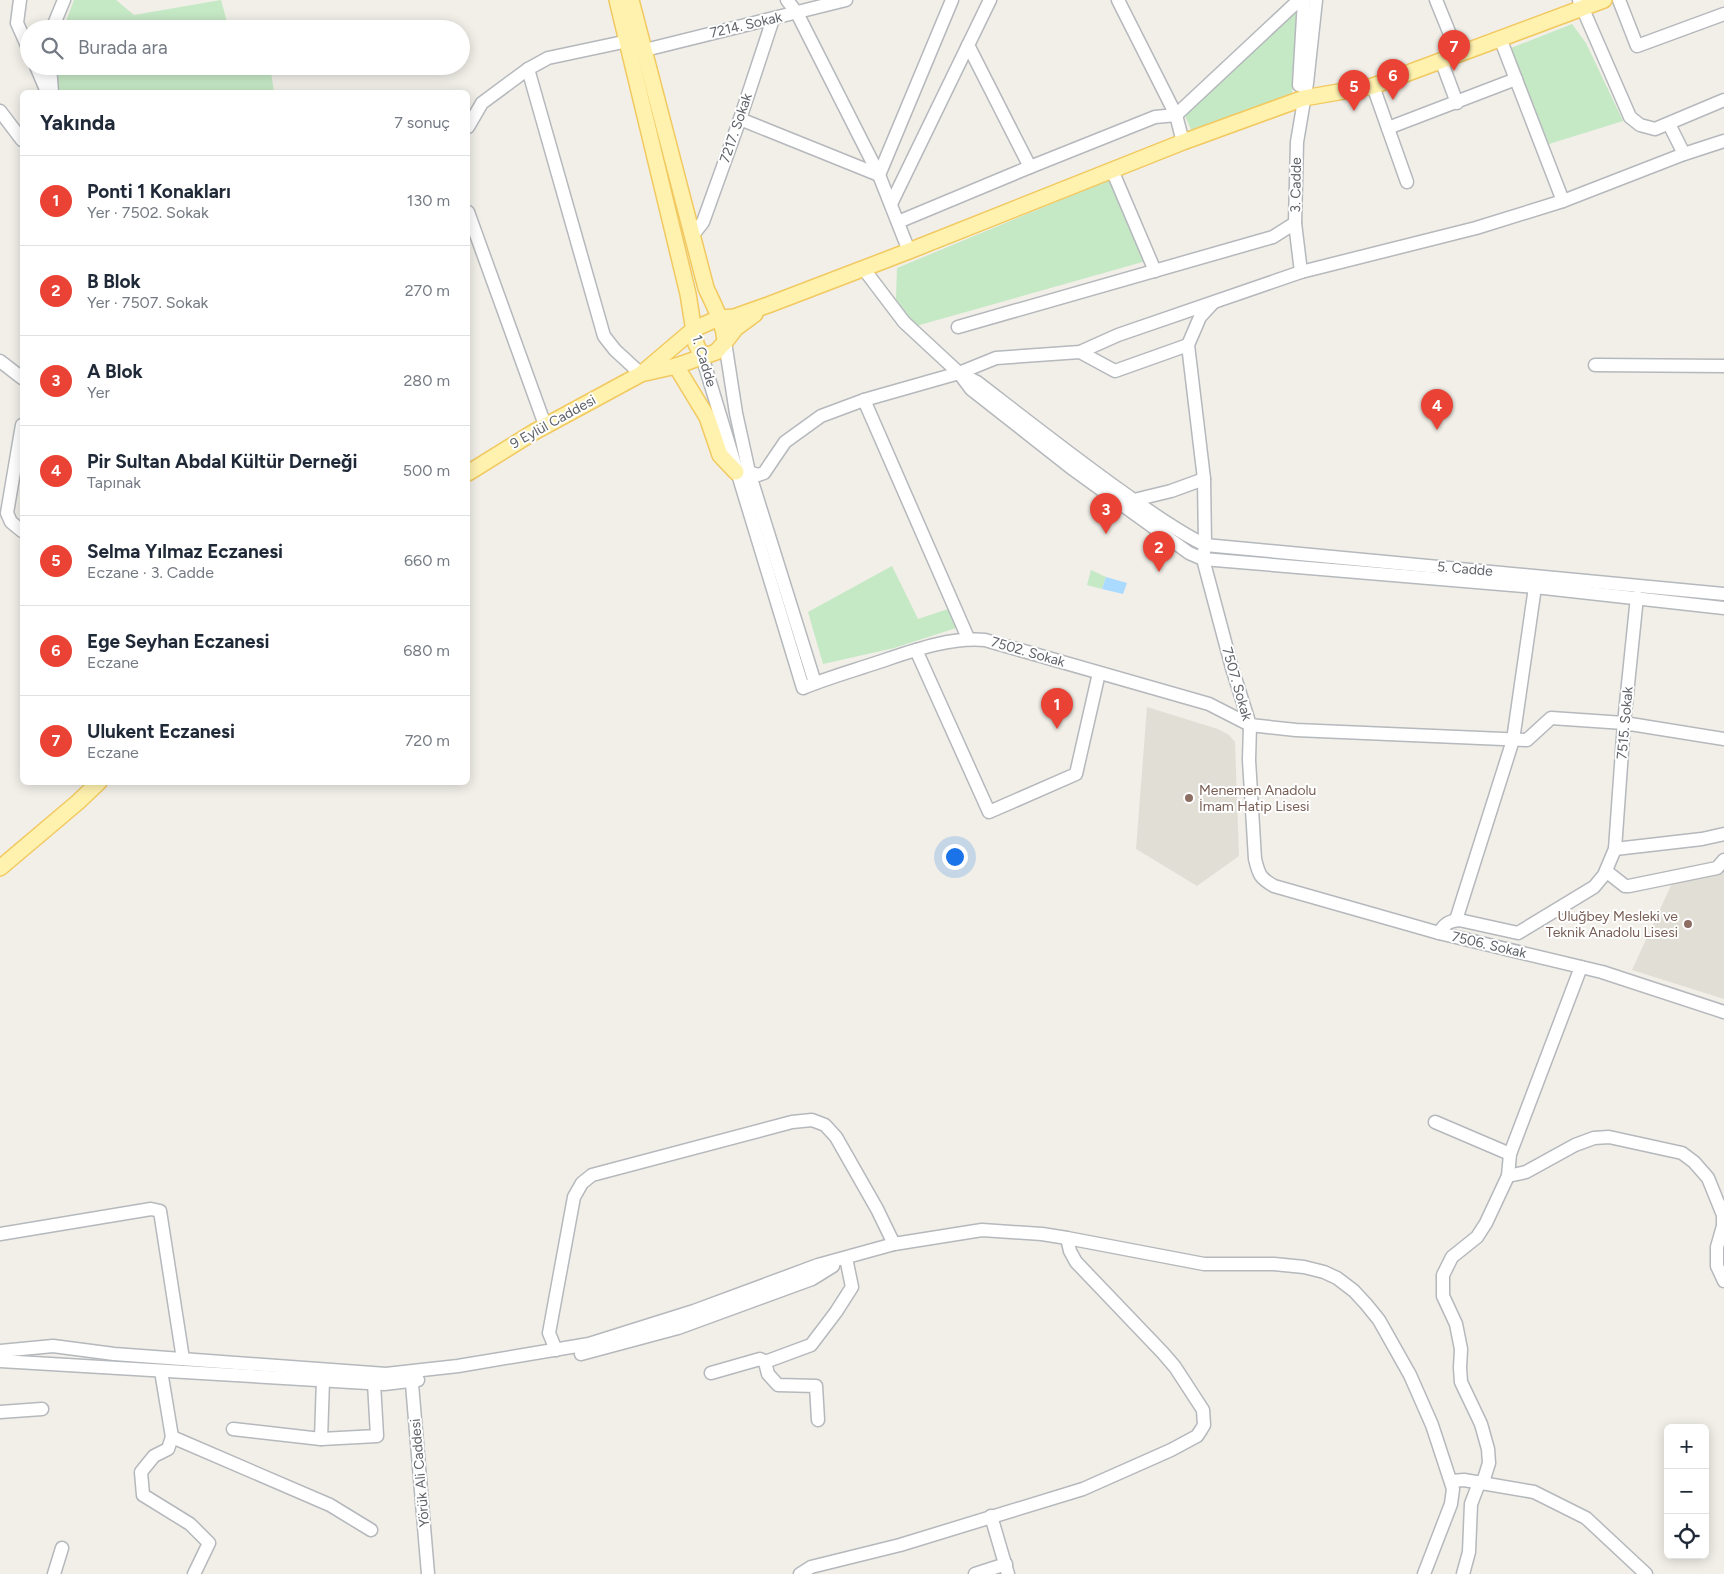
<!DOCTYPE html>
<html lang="tr">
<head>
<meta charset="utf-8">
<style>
	:root { --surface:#fff; --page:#f6f6f7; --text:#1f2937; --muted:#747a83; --line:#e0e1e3; --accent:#ea4335 }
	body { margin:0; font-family:Figtree,sans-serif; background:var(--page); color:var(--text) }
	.controls { position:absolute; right:15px; bottom:15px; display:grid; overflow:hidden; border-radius:8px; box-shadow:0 2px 12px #0003 }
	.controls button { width:45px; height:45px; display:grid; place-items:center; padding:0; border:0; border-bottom:1px solid var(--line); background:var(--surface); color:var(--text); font:25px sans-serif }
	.you { position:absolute; left:954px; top:856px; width:18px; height:18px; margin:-12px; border:4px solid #fff; border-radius:50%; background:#1a73e8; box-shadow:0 0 0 8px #1a73e833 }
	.badge { display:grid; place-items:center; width:32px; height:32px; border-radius:50%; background:var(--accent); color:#fff; font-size:16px; font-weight:700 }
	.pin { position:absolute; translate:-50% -41px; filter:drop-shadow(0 1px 2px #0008) }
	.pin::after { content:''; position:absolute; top:26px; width:18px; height:15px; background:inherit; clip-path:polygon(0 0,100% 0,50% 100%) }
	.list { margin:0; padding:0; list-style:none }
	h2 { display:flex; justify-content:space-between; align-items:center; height:65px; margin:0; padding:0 20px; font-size:21px }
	h2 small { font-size:16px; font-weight:400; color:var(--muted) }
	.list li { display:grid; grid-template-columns:32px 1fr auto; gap:15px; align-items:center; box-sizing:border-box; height:90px; padding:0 20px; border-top:1px solid var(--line) }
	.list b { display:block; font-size:19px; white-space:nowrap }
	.list p { margin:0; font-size:16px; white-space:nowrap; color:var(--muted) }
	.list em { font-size:16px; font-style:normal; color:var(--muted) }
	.icon { flex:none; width:28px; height:28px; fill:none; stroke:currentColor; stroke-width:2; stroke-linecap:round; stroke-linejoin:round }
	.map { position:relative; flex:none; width:1724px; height:1574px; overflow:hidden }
	.search { position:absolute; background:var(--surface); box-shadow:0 2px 12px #0003; left:20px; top:20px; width:450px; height:55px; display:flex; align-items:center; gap:12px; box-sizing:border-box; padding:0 18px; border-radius:28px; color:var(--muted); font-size:19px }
	.panel { position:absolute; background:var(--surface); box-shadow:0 2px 12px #0003; left:20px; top:90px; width:450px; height:695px; border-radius:8px }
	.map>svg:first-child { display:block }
	.education { fill:#e1ded6 }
	.green { fill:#c5e8c5 }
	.water { fill:#aadaff }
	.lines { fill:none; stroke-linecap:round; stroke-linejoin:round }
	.minor-casing { stroke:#b5b8bc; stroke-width:15 }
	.major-casing { stroke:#f2c960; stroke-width:18 }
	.minor { stroke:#fff; stroke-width:12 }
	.major { stroke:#fff2af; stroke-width:15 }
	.education-dot { fill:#8d6e63; stroke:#fff; stroke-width:2 }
	.labels { text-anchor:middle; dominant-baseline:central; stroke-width:4; stroke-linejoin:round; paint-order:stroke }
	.street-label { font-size:14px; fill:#5f6368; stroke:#fff }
	.education-label { font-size:14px; fill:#785e54; stroke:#fff; text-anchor:start }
</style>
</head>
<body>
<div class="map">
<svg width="1724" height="1574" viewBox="0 0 1724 1574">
	<rect width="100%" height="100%" fill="#f1efe8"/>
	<!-- education -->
	<g class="education">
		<polygon points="1147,707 1218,729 1229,735 1235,742 1239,856 1197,886 1136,849"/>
		<polygon points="1724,870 1724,999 1632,970 1674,879"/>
	</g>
	<!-- green -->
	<g class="green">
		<polygon points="74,0 116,0 134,15 221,0 229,29 63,29"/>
		<polygon points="1299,8 1292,93 1192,132 1185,116"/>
		<polygon points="1572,24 1586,43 1623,121 1549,144 1511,48"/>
		<polygon points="55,66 270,66 274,92 59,92"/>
		<polygon points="1109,180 1146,261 916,326 896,299 897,268"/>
		<polygon points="892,566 918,619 948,609 956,628 894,648 823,664 808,612"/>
		<polygon points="1091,570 1106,577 1102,589 1087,585"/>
	</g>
	<!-- water -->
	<polygon class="water" points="1106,577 1127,583 1123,594 1102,589"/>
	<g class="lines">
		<!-- minor casing -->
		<g class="minor-casing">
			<g id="minor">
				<polyline points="20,0 17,23 29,50"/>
				<polyline points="787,0 797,13 879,175 909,251"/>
				<polyline points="1118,0 1176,115 1183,142"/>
				<polyline points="1436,0 1458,54"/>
				<polyline points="1579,0 1630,117 1640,125 1655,129 1724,100"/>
				<polyline points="1619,0 1637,46 1724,14"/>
				<polyline points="52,29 64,0"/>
				<polyline points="1500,38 1563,201"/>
				<polyline points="968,45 1030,167"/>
				<polyline points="645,50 846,0"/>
				<polyline points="1441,60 1457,103"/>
				<polyline points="36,66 47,92"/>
				<polyline points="50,66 52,92"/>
				<polyline points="528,69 604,336 615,350 641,374"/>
				<polyline points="1299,85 1304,0"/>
				<polyline points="1373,86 1407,182"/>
				<polyline points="0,111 22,140"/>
				<polyline points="740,119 879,175 952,0"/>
				<polyline points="1669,124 1684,154"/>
				<polyline points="468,127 482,103 528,69 548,58 628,41"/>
				<polyline points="1388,128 1516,79"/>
				<polyline points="1112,170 1155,271"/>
				<polyline points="891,204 990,0"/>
				<polyline points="468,212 545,425"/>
				<polyline points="898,222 1030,167 1155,117 1176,115 1299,0"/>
				<polyline points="693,235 703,222 740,119 773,19"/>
				<polyline points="863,268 904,322 959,373 971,389 1074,470 1189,553 1203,559 1535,587 1724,608"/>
				<polyline points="1301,272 1295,223 1297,142 1307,83 1316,0"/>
				<path d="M1213,303L1200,317L1188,345L1204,479L1205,545L1203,559L1232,668L1250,725L1249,760L1255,859C1259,875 1260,878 1274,886L1439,933L1602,972L1724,1012"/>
				<polyline points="958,327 1273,237 1295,223"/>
				<polyline points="725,342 736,413 749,472 815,683"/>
				<polyline points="1080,352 1115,371 1188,345"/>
				<path d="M702,356L803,688C827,678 852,671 876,663C912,651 948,637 985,640L1209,704L1250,725L1296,730L1527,740L1551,718L1624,723L1724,739"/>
				<polyline points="0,361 22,378"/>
				<polyline points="1595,365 1724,366"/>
				<path d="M961,374L977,382C1025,419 1072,456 1121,491C1148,510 1175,530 1205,545L1724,594"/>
				<polyline points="864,400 968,638"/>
				<polyline points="22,425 7,513 11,522 22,531"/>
				<polyline points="749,472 758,475 764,473 785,442 821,416 864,400 959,373 996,358 1080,352 1118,335 1301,272 1476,228 1563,201 1684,154 1724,141"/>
				<polyline points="1134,500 1171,491 1204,479"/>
				<polyline points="916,650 989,812 1076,774 1099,673"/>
				<polyline points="1615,849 1702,839 1724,834"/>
				<polyline points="1606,871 1625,886 1629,886 1717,868 1724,860"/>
				<polyline points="1456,920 1513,740 1535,587"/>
				<path d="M1439,933C1444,924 1449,921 1459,920L1518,933L1594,887L1604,875L1615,849L1624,723L1637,597"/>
				<polyline points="1435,1122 1510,1154"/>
				<polyline points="1508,1176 1526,1172 1575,1145 1594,1138 1609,1137 1682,1153 1694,1162 1708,1178 1723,1215 1723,1226 1717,1247 1717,1266 1724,1281"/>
				<polyline points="0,1234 151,1209 160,1211 183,1359"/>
				<polyline points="556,1350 549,1333 574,1197 582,1183 592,1175 792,1122 812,1120 825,1125 836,1137 877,1209 894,1244"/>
				<polyline points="0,1351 53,1346 114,1354 386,1374 458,1366 589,1344 694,1311 818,1265 894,1244 982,1230 1042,1234 1067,1238 1204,1264 1274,1264 1304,1267 1324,1272 1337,1278 1354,1291 1366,1304 1379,1320 1410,1375 1432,1425 1453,1489 1451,1504 1424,1574"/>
				<polyline points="581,1354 678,1328 812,1279 833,1266"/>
				<polyline points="0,1361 384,1384 418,1380"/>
				<polyline points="161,1371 172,1437 168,1449 154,1456 141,1472 143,1495 190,1524 209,1543 194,1574"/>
				<polyline points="411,1372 428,1574"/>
				<polyline points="711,1373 760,1359 765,1362"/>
				<polyline points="0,1412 42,1409"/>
				<polyline points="818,1420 816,1386 778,1385 768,1374 765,1362 811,1345 836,1312 852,1287 846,1258"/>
				<polyline points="233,1429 321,1439 377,1436 374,1383"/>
				<polyline points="172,1437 330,1505 371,1530"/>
				<polyline points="321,1439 323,1380"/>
				<polyline points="1451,1481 1464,1480 1534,1492 1586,1518 1646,1574"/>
				<polyline points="991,1516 1008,1574"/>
				<polyline points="54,1574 62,1548"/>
				<polyline points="800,1574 811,1567 900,1545 1083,1489 1171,1450 1197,1436 1201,1430 1204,1425 1203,1410 1175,1367 1163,1353 1076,1262 1070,1251 1067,1238"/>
				<polyline points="975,1574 1006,1564"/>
				<polyline points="1463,1574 1469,1552 1471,1504 1479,1483 1484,1479 1489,1463 1488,1449 1481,1424 1461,1382 1460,1368 1461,1349 1456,1324 1443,1296 1443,1275 1452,1257 1477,1237 1486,1223 1508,1176 1510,1154 1581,967"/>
			</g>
		</g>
		<!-- major casing -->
		<g class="major-casing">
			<g id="major">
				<polyline points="617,0 688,294 696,344 702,356"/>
				<path d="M631,0L706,288C714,306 724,323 725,342"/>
				<polyline points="676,366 707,417 720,455 736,472"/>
				<polyline points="645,373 676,366 716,352 725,342 736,328 755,314"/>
				<polyline points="468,473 534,432 641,374 694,329 719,318 734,317 768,305 909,251 1183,142 1304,98 1373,86 1604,0"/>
				<polyline points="0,868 78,802 99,782"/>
			</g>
		</g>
		<!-- minor -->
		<use href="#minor" class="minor"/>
		<!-- major -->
		<use href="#major" class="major"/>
	</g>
	<!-- markers -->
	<g class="education-dot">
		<circle cx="1189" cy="798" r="5"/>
		<circle cx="1688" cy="924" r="5"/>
	</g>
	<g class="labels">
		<!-- street labels -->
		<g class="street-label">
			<text transform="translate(746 25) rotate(-13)">7214. Sokak</text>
			<text transform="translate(736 128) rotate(-71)">7217. Sokak</text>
			<text transform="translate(1296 185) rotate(-89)">3. Cadde</text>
			<text transform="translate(704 361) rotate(73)">1. Cadde</text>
			<text transform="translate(553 422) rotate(-29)">9 Eylül Caddesi</text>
			<text transform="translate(1465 569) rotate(5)">5. Cadde</text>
			<text transform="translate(1028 652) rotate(16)">7502. Sokak</text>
			<text transform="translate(1237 684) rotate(74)">7507. Sokak</text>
			<text transform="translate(1625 723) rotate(-85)">7515. Sokak</text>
			<text transform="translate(1489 945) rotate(13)">7506. Sokak</text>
			<text transform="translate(420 1473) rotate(-95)">Yörük Ali Caddesi</text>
		</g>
		<!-- education labels -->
		<g class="education-label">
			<text x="1199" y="790">Menemen Anadolu<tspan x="1199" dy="16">İmam Hatip Lisesi</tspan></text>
			<text x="1678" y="916" text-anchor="end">Uluğbey Mesleki ve<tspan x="1678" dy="16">Teknik Anadolu Lisesi</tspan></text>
		</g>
	</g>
</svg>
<div class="controls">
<button>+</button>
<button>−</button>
<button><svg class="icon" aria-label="locate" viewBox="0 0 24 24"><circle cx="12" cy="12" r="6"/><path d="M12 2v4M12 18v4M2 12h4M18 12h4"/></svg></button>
</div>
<div class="you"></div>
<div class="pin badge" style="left:1057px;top:729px">1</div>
<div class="pin badge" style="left:1159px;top:572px">2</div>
<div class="pin badge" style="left:1106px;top:534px">3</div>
<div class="pin badge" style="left:1437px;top:430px">4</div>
<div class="pin badge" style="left:1354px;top:111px">5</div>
<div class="pin badge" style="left:1393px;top:100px">6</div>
<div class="pin badge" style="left:1454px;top:71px">7</div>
<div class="search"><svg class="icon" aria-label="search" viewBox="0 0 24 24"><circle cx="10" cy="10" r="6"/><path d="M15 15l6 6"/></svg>Burada ara</div>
<section class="panel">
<h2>Yakında<small>7 sonuç</small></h2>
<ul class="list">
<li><span class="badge">1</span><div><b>Ponti 1 Konakları</b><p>Yer · 7502. Sokak</p></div><em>130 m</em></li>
<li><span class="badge">2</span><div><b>B Blok</b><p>Yer · 7507. Sokak</p></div><em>270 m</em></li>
<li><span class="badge">3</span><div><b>A Blok</b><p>Yer</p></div><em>280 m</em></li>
<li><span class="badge">4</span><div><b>Pir Sultan Abdal Kültür Derneği</b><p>Tapınak</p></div><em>500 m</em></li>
<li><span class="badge">5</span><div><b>Selma Yılmaz Eczanesi</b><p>Eczane · 3. Cadde</p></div><em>660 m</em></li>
<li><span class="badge">6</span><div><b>Ege Seyhan Eczanesi</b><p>Eczane</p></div><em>680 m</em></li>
<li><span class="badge">7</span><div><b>Ulukent Eczanesi</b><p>Eczane</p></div><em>720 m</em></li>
</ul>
</section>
</div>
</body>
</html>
